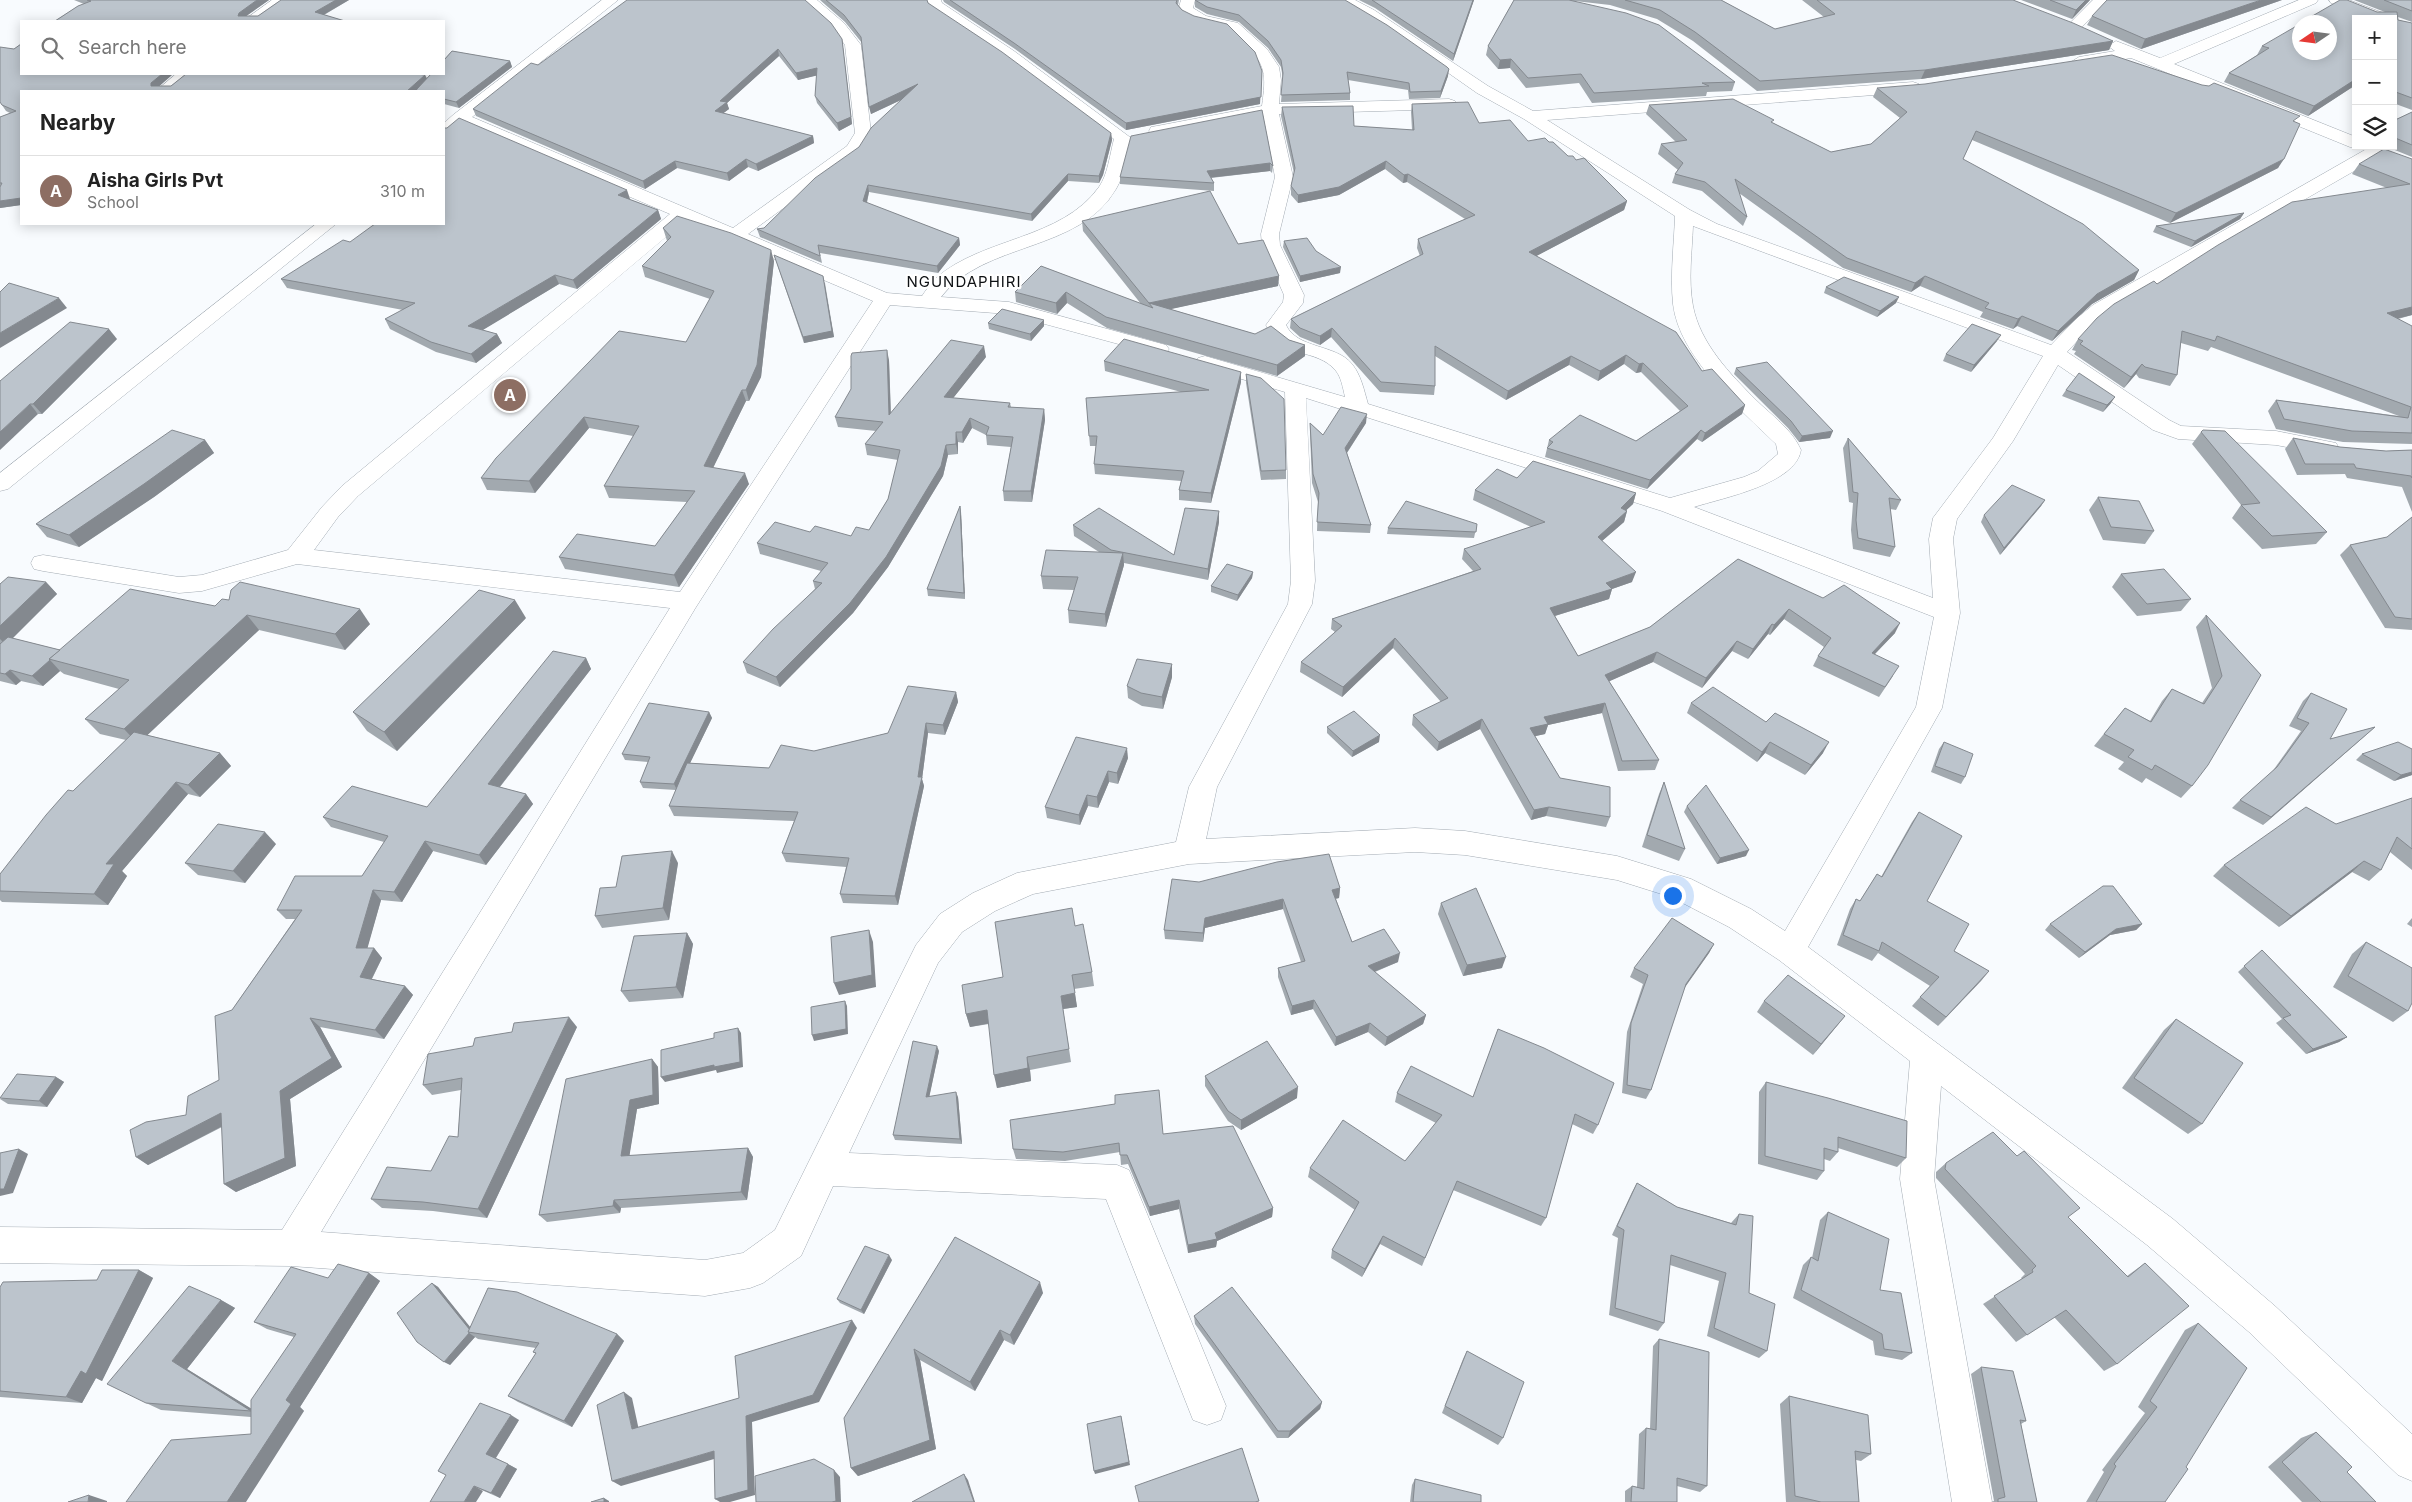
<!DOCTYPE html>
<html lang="en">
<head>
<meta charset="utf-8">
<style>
	:root { --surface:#fff; --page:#f6f6f6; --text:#222; --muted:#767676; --line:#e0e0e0; --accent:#0f766e }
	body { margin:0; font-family:Inter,sans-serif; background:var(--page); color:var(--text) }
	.controls { position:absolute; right:15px; top:15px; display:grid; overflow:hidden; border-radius:0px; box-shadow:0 2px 12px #0003 }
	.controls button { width:45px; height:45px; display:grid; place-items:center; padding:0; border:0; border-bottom:1px solid var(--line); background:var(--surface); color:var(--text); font:25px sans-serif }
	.compass { position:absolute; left:2292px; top:15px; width:45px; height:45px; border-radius:50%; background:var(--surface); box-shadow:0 2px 12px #0003; rotate:257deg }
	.you { position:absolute; left:1672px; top:895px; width:18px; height:18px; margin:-12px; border:4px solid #fff; border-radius:50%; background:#1a73e8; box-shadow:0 0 0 8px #1a73e833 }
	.badge { display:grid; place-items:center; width:32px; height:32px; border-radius:50%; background:var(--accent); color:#fff; font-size:16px; font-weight:700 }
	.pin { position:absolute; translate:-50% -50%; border:2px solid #fff; box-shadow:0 1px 5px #0006 }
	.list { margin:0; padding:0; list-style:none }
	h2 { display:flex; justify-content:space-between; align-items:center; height:65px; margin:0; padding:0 20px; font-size:21px }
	h2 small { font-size:16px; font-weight:400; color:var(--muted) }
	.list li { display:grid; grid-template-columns:32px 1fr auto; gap:15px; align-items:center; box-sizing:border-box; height:70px; padding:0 20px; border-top:1px solid var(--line) }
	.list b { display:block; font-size:19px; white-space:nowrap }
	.list p { margin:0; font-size:16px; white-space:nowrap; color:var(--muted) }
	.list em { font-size:16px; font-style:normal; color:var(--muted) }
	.icon { flex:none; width:28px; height:28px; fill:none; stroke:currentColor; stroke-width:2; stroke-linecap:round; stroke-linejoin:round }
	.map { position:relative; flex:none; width:2412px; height:1502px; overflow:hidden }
	.search { position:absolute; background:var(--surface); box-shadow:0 2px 12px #0003; left:20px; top:20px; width:425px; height:55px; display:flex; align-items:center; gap:12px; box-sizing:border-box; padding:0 18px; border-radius:0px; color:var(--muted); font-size:19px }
	.panel { position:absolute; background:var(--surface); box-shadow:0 2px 12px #0003; left:20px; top:90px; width:425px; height:135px; border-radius:0px }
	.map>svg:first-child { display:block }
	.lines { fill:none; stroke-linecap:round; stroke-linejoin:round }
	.minor-casing { stroke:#a3abb3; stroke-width:1 }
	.minor { fill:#fff; fill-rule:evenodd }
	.wall { fill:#a2a9af }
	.shaded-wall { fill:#84898f }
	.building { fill:#bcc4cc; stroke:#84898f }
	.labels { text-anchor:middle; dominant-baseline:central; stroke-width:4.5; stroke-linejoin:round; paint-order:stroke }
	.far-quarter-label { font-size:15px; letter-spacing:1px; fill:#0e1114; stroke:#fff }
</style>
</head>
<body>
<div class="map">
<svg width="2412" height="1502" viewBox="0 0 2412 1502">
	<rect width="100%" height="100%" fill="#f8fbfe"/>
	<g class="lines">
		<!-- minor casing -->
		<g class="minor-casing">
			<g id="minor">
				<polygon points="272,0 289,0 260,21 243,21"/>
				<path d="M602,0H618L472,117L733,228L847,146L855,133L845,45L834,29L801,0H817L844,23L861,45L871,133L859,153L748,234L887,293L922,296C926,290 931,283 936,278C983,237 1061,240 1099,187C1108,174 1110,154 1114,139L1004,57L930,8L927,0H941L942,3L1014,51L1131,138C1127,155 1125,174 1116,189C1079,253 984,241 941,297L1009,302L1166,345L1169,349L1166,353L1159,355L1008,314L890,305L696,607L321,1232L705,1260L743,1253L775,1230L916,945L940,914L973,893L1017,873L1176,842L1189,787L1288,604L1291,581L1285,392L1198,366L1195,362L1198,358L1205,356L1345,397C1343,388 1341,377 1336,371C1317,347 1280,360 1266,325L1283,302L1284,295L1262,245L1261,234L1275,177L1263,115L1157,136L1151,135L1149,131L1151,127L1157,126L1262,106C1266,75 1267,64 1243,43C1238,39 1233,32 1228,29C1212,21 1190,27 1178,10L1181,0H1195L1193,8L1206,16L1238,23L1267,49L1279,67L1281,80L1279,104L1449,99L1455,101L1457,104L1455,107L1449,109L1279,114L1293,177L1279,234L1280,245L1304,295L1303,303L1286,325C1297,349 1336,344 1352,364C1361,375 1364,390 1368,404L1670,498L1744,477L1758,471L1778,454L1776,444C1740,409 1679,357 1673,304C1670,275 1674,245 1675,216L1524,119L1477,93L1387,30L1337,0H1355L1374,10L1488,86L1533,111L1913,82L1919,84L1921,87L1919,90L1913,92L1547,120L1690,210L1717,224L2051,345L2076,319L2093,305L2370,147H2382L2385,151L2382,155L2107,313L2090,327L2067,352L2169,420L2181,426L2276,431L2336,443L2339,448L2336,453L2328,455L2276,445L2178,439L2153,430L2058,365L2013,441L1957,519L1953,539L1960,613L1942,708L1808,947L2173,1219L2275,1306L2412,1434V1481L2398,1475L2249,1332L2147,1245L1941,1086L1934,1179L1992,1502H1952L1900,1179L1910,1061L1779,960L1729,927L1671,897L1617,880L1465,855L1415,852L1189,864L1033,894L995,911L962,932L938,963L849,1153L1117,1165L1129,1170L1226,1406L1221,1420L1207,1425L1193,1420L1106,1199L833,1186L801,1256L763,1283L750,1288L705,1296L291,1266L0,1263V1227L282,1230L670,608L297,564L202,591L179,593L43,571L34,569L31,563L34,557L43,555L179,577L202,575L288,550L322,507L342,486L670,214L462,125L450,135L444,136V123L453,115ZM685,221L873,301L680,592L314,550L338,517L358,496ZM1693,226L2043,356L1993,438L1933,518L1929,539L1933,598L1694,507C1722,498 1796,484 1801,450C1792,429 1771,415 1756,400C1730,374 1700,343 1693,306C1688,280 1692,252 1693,226ZM1306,398L1662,511L1934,617L1916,707L1785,931L1751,909L1691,879L1617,856L1465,831L1415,828L1206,839L1217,787L1312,604L1315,581Z"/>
				<polygon points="2093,0 2108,0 2079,30 2069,30 2067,27 2069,24"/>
				<polygon points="2299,0 2318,0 2316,3 2174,64 2356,137 2356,146 2362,147 2350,147 2131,58 2079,67 2071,62 2079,57 2115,51 2108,46 2116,41 2160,58"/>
				<polygon points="2329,0 2349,0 2391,16 2393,19 2372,19 2331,3"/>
				<polygon points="176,74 194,74 174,91 156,91"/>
				<polygon points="316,224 336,224 8,489 0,491 0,473"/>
			</g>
		</g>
		<!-- minor -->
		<use href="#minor" class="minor"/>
	</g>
	<!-- wall -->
	<g class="wall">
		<polygon points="74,0 269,0 246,16 258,16 281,0 349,0 324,15 345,21 55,21 78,6 84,4"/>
		<polygon points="820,0 927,0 928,3 1111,133 1112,140 1103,175 1099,183 1068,181 1032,221 869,192 867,203 959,238 960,245 938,273 820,253 822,263 760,237 757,229 764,228 859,147 901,100 871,114 862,43 845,22"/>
		<polygon points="943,0 1179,0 1178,5 1260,104 1126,130 1015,49 944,2"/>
		<polygon points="1195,0 1448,76 1440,98 1409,99 1408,90 1348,80 1350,93 1350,100 1281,102 1283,79 1281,67 1268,48 1239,22 1207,14 1195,7"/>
		<polygon points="1359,0 1474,0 1453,61 1375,8"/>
		<polygon points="1514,0 1721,0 1775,29 1824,17 1802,0 2013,0 2113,41 2109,50 1921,79 1757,91 1693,41 1657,19 1610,5 1575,1 1735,82 1732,91 1707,92 1706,96 1592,103 1579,83 1526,88 1510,68 1498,69 1486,55 1488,46"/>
		<polygon points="2021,0 2090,0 2072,19"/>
		<polygon points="2282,0 2141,49 2087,25 2092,16"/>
		<polygon points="2354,0 2412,0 2412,22 2398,17 2398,20 2412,23 2412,110 2393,103 2393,19 2356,19 2356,89 2351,88 2308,116 2224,82 2229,73 2257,55 2262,46 2377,12 2385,12"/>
		<polygon points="842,39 852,124 839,131 817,103 815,96 817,75 798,80 779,56 727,103 729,109 723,113 813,136 814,143 758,171 748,167 729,181 677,168 645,189 476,116 473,109 538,65"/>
		<polygon points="21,44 21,74 173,74 159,86 171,86 186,74 417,74 425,75 427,78 431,74 444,74 444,60 452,51 510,61 512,67 459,108 444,104 444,91 21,91 21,205 0,208 0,117 10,113 6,111 0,102 0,47 14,49"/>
		<polygon points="1877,88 2296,122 2278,168 2170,223 1972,140 1963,159 2139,270 2134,280 2092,304 2052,341 2017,326 2013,329 1980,317 1983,312 1920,286 1911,292 1843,268 1739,193 1747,217 1743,226 1702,191 1672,183 1675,174 1678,170 1658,154 1661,144 1676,142 1646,114 1649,105 1773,123 1831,152 1871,144 1900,118 1873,97"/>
		<polygon points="1412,104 1479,123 1528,141 1549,142 1568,156 1576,160 1627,201 1624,210 1536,256 1702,371 1745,405 1742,414 1702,442 1697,439 1647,489 1545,457 1549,440 1636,441 1680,411 1641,372 1636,373 1624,364 1598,381 1569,365 1506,400 1435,356 1435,386 1434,395 1380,392 1331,337 1320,345 1300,337 1290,328 1291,319 1420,256 1417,248 1418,239 1465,219 1407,182 1403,183 1385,169 1339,195 1298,203 1291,195 1291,186 1294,173 1281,116 1282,107 1354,126 1412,130 1411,112"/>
		<polygon points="1262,110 1273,166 1272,173 1270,171 1211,178 1214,183 1214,191 1120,184 1120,177"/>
		<polygon points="2412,112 2412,157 2385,146 2393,146 2393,121"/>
		<polygon points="2412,159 2412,315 2398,319 2412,326 2412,444 2343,442 2276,429 2268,411 2276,400 2399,416 2211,347 2208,351 2181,343 2177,375 2170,386 2139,378 2136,374 2124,388 2074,354 2076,351 2072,350 2078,339 2157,284 2387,188 2352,174 2359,164"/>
		<polygon points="629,199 658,210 661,219 577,289 559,284 482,330 497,334 502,343 476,363 436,352 390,329 385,319 403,310 287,288 281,279 350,242 630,199"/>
		<polygon points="2244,213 2240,219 2191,247 2153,232 2156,226"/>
		<polygon points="1082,221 1238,244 1279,276 1278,286 1170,309 1255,334 1289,340 1305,345 1305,356 1277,376 1107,328 1067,303 1057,314 1016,302 1015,292 1041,266 1141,304 1083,231"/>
		<polygon points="663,228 774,261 761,377 749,401 746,401 713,468 749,484 679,587 565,569 559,557 655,546 687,502 609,498 604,486 633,436 589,428 535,493 487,490 481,478 686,342 710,299 645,277 642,266 667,241"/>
		<polygon points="1284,241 1316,251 1340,273 1300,282 1283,247"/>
		<polygon points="774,255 825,283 834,337 804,343"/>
		<polygon points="1826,287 1896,303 1877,317 1824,293"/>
		<polygon points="988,323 1044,326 1031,341 989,329"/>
		<polygon points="117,339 42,414 38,414 0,381"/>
		<polygon points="1997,341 1971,372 1943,361 1946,354"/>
		<polygon points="986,357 953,398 1010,403 1011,407 1044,409 1045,420 1032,502 1004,501 1003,491 1011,447 987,445 986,435 972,428 963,443 958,442 958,454 948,455 943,476 888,567 853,613 780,687 747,673 743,662 815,589 813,581 821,571 760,554 757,543 810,532 851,536 869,530 888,499 898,460 867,455 865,444 876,431 838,427 835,417 889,360 891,413"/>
		<polygon points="1104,361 1241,372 1241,382 1211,503 1179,500 1179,490 1181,481 1095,474 1094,464 1096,446 1090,446 1086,398 1181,392 1105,371"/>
		<polygon points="1736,368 1830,438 1799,442 1788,428 1734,374"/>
		<polygon points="1246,374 1286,470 1286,479 1261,480 1246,383"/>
		<polygon points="2066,390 2111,403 2103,412 2062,396"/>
		<polygon points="1310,423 1323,435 1366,423 1347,453 1371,525 1370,533 1317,531 1318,502 1312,483 1310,432"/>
		<polygon points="2201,432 2327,532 2316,544 2262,549 2232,518 2241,505 2192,444"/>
		<polygon points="1848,438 1901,500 1896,510 1890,509 1895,547 1890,557 1853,549 1851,530 1853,503 1849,502 1843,448"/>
		<polygon points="2293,438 2340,447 2386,451 2412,450 2412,512 2402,487 2347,478 2345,474 2297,475 2285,449"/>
		<polygon points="205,440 214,453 154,497 79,547 47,537 36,524"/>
		<polygon points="1517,478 1636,493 1633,504 1626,510 1627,511 1624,522 1602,541 1632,582 1612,589 1609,599 1555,616 1578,656 1650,627 1738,559 1895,633 1875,654 1893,676 1879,697 1813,666 1818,656 1824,647 1784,619 1770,635 1768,634 1748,659 1732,651 1702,688 1653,662 1609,681 1659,760 1655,770 1618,771 1602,713 1548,725 1545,734 1535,736 1560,778 1610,817 1606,827 1546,816 1531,820 1480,729 1437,751 1412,725 1413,715 1441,702 1393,648 1342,697 1300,672 1301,662 1335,632 1331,629 1332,619 1473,571 1462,559 1464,549 1531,527 1473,500 1475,490"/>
		<polygon points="2098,497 2154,531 2145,544 2103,540 2089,510"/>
		<polygon points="2045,500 2041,506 2000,555 1981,522 1984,515"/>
		<polygon points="960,506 961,512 965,599 928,596 927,589"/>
		<polygon points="1219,511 1219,522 1208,580 1124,563 1124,565 1106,627 1069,623 1068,610 1074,590 1043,589 1041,576 1099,552 1074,536 1073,525 1174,555"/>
		<polygon points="2412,517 2412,630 2385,628 2340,555 2350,545 2387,537"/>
		<polygon points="1477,524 1474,538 1387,534 1388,528"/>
		<polygon points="1253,572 1252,578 1237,601 1211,592 1211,586"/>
		<polygon points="2121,574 2191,599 2181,611 2137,616 2112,587"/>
		<polygon points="46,582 57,594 12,638 60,650 215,606 370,624 345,650 259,630 147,735 220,753 231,766 200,797 188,794 122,871 127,876 108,905 2,902 0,900 0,874 73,791 126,740 100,734 85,719 119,689 64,674 60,671 43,686 21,681 16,685 0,681 0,584"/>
		<polygon points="2206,615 2261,675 2192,786 2181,798 2146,778 2142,783 2118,769 2124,762 2094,746 2125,708 2150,721 2162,701 2172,689 2202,703 2212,688 2196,627"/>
		<polygon points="526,618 397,751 367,731 353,712"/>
		<polygon points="586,658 591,669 500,787 526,794 533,804 486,865 433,851 402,902 381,900 367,948 374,948 382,958 372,979 405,986 413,995 384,1039 320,1027 342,1067 290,1099 296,1166 236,1192 224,1184 222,1127 148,1165 136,1157 186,1115 219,1080 232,1010 295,919 286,919 277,910 362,876 384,842 331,827 323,817 427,807"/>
		<polygon points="1172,664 1172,677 1163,709 1142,706 1128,698 1127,686"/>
		<polygon points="956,692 958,702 945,735 928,733 922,779 924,786 898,905 843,903 840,894 846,867 786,862 782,853 794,821 674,816 669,806 676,790 643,788 640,782 648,762 625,760 622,754 709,712 712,718 690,763 769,768 814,751 888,733"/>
		<polygon points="2311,693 2330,739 2375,727 2263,825 2232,808 2240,800 2272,772 2301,731 2289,726 2303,701"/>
		<polygon points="1691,703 1766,722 1823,753 1805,775 1765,753 1757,762 1687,713"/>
		<polygon points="1327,727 1379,742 1352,757 1327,733"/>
		<polygon points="1944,742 1965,777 1961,784 1931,772 1939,749"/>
		<polygon points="2412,749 2412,775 2394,781 2356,760 2362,754"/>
		<polygon points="1128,758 1118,784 1109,782 1098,808 1088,806 1080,825 1047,818 1045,807"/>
		<polygon points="1664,782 1685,849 1679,861 1642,847 1659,794"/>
		<polygon points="2412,798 2412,870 2390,852 2381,870 2369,881 2352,872 2279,927 2213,876 2224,865"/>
		<polygon points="1687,806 1746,856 1717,864 1684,812"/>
		<polygon points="1919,812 1927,901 1954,951 1989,971 1938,1026 1912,1006 1930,986 1878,953 1872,961 1837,945 1850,909 1856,899 1860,901 1877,874 1881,877 1912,822"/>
		<polygon points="276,844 245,883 198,875 185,863"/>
		<polygon points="678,863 669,920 602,928 595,916 616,887"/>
		<polygon points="1199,882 1340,888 1339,898 1336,899 1352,942 1398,962 1375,972 1426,1015 1423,1024 1385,1046 1368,1032 1335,1046 1313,1009 1291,1015 1278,977 1278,968 1301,962 1283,909 1205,928 1203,942 1165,939 1164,930"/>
		<polygon points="1441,903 1502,968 1463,976 1438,914"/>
		<polygon points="2412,918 2412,927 2407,924"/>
		<polygon points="2050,924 2142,924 2136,930 2110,935 2079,958 2045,930"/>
		<polygon points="1075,926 1092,972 1094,986 1074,989 1077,1007 1063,1009 1071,1062 1030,1070 1031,1081 997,1088 989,1024 970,1027 966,1014 1003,977"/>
		<polygon points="687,933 693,944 683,998 629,1002 621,991"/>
		<polygon points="2366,942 2408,1011 2393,1022 2333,987 2352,954"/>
		<polygon points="1714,944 1709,953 1684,988 1651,1090 1646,1099 1622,1093 1627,1032 1643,984 1630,977 1634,968"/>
		<polygon points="2262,950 2347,1037 2339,1042 2306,1054 2276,1023 2282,1019 2238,972"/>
		<polygon points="1764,1001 1845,1016 1813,1055 1757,1012"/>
		<polygon points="2176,1019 2202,1124 2188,1134 2122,1088 2164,1030"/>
		<polygon points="577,1027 487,1218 433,1211 382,1208 371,1199 431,1171 458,1137 461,1090 432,1095 423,1085 473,1046"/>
		<polygon points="1498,1029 1598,1125 1593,1134 1572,1124 1546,1218 1541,1226 1453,1190 1422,1266 1380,1244 1362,1277 1331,1258 1332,1250 1355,1210 1308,1177 1310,1168 1405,1161 1436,1123 1395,1102 1397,1093 1473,1097"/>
		<polygon points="939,1051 929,1097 958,1097 962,1144 895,1140 893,1135"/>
		<polygon points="652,1059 658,1067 659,1104 637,1109 629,1156 748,1148 753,1157 747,1200 621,1208 620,1213 547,1222 539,1215"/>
		<polygon points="1205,1076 1297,1098 1241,1130 1228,1121 1205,1086"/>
		<polygon points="56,1077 64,1082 47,1107 8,1104 0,1099"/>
		<polygon points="1766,1082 1906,1158 1897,1167 1838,1148 1838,1152 1830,1161 1824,1159 1824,1171 1817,1180 1758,1164 1759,1092"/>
		<polygon points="1163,1134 1273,1208 1272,1217 1217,1241 1216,1247 1188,1253 1179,1209 1150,1216 1128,1164 1121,1165 1120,1152 1065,1161 1016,1159 1013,1149"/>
		<polygon points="1946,1163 2068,1217 2127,1276 2145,1263 2117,1364 2104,1371 2054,1317 2016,1342 1983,1304 2022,1279 2021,1278 2025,1274 1936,1178 1936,1172"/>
		<polygon points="1637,1183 1677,1207 1731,1223 1739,1214 1749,1293 1767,1351 1759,1358 1707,1336 1719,1281 1670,1265 1664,1323 1658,1331 1609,1315 1618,1238 1612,1235 1632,1192"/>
		<polygon points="1828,1212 1880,1290 1912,1353 1902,1360 1875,1355 1873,1341 1793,1298 1803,1265 1811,1257 1812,1258 1820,1220"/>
		<polygon points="955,1237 1043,1293 1014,1345 1004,1340 975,1391 920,1360 936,1449 858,1476 851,1468"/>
		<polygon points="892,1260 864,1314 840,1303 837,1299"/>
		<polygon points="139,1270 153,1278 102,1381 96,1378 82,1403 0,1397 0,1287 97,1280"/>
		<polygon points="369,1273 380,1281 300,1407 304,1411 251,1434 251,1417 161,1410 146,1403 221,1300 235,1308 187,1369 251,1409 294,1337 267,1329 254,1322 328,1278"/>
		<polygon points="432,1283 438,1287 470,1328 617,1334 624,1341 572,1427 518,1402 508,1396 536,1354 533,1352 536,1348 478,1339 475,1337 450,1365"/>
		<polygon points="1194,1316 1322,1402 1320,1409 1288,1438 1277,1438 1195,1324"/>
		<polygon points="2198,1323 2165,1502 2086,1502 2104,1472 2102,1470 2145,1413 2138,1407 2185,1330"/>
		<polygon points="1659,1339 1707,1486 1700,1492 1677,1486 1677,1502 1625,1502 1625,1491 1632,1486 1637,1487 1639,1434 1646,1428 1650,1429 1653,1346"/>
		<polygon points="1467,1351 1503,1438 1498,1445 1442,1413 1463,1359"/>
		<polygon points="1981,1367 2026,1421 2021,1424 2037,1502 1991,1502 1994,1501 1971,1374"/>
		<polygon points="1789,1396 1871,1454 1861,1461 1856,1460 1859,1502 1786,1502 1780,1404"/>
		<polygon points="519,1420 496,1458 517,1469 500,1498 438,1471"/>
		<polygon points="2316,1432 2347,1472 2376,1502 2302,1502 2268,1467 2301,1438"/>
		<polygon points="1415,1479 1481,1502 1410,1502 1412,1485"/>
	</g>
	<!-- shaded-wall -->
	<g class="shaded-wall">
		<polygon points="257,0 269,0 242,19 238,16 239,13"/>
		<polygon points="336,0 349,0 318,18 315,12"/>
		<polygon points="1473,0 1474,0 1453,61 1454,54"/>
		<polygon points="2086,0 2090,0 2072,19 2076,10"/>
		<polygon points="2261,0 2282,0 2141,49 2145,39"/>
		<polygon points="842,39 852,124 839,131 837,123"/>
		<polygon points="2113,41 2109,50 1921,79 1925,70"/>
		<polygon points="778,49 779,56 727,103 729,109 717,118 715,111 720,101"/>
		<polygon points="1511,59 1510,68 1498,69 1500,60"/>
		<polygon points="510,61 512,67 459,108 456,102"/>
		<polygon points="817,68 819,75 798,80 796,73"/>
		<polygon points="1449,69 1448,76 1440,98 1441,91"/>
		<polygon points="1262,71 1260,104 1126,130 1126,123"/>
		<polygon points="162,74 173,74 155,90 151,86 151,83"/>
		<polygon points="425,75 428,82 416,90 417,91 407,91"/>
		<polygon points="2356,79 2356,80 2351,88 2308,116 2314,106"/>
		<polygon points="918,84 920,91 871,114 869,107"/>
		<polygon points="1111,133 1112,140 1103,175 1099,183 1099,176"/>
		<polygon points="813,136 814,143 758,171 756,164"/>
		<polygon points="746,159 748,167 729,181 727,173"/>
		<polygon points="2284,159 2278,168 2170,223 2176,213"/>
		<polygon points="675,161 677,168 645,189 643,181"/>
		<polygon points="1386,161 1385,169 1339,195 1298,203 1298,195"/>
		<polygon points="1270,163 1270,171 1207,178 1207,171"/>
		<polygon points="1068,174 1068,181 1032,221 1031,214"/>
		<polygon points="1408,174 1407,182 1403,183 1404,175"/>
		<polygon points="868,185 869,192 865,209 863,201"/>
		<polygon points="627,190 630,199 621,204 618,195"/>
		<polygon points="21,198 21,205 0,208 0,201"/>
		<polygon points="1627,201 1624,210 1527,261 1529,252"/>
		<polygon points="658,210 661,219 577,289 573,280"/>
		<polygon points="2244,213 2240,219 2191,247 2195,241"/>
		<polygon points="959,238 960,245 938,273 937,266"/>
		<polygon points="771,250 774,261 761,377 749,401 746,390"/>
		<polygon points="1341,267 1340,273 1300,282 1300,276"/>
		<polygon points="2139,270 2134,280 2092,304 2052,341 2058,331 2097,294"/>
		<polygon points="555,275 559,284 473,336 468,326"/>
		<polygon points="823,276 834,337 804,343 803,337"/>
		<polygon points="1279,276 1278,286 1153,313 1153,308 1149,303"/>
		<polygon points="1925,276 1920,286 1911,292 1915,283"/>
		<polygon points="1066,292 1067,303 1057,314 1056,303"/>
		<polygon points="1899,297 1896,303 1877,317 1880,311"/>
		<polygon points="59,298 67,308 0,348 0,333"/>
		<polygon points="2412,307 2412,315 2379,323 2387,313"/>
		<polygon points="2022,316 2017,326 2013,329 2018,319"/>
		<polygon points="1044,320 1044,326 1031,341 1030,334"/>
		<polygon points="1332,328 1331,337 1320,345 1320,336"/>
		<polygon points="109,329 117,339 42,414 33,404"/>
		<polygon points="497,334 502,343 476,363 471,354"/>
		<polygon points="2001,335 1997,341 1971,372 1974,365"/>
		<polygon points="1305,345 1305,356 1277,376 1277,365"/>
		<polygon points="984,346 986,357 946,407 944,397"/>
		<polygon points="887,350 889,360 891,425 889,415"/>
		<polygon points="1626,355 1624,364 1598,381 1600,371"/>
		<polygon points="1571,356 1569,365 1506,400 1508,391"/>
		<polygon points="1643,363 1641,372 1636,373 1639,364"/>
		<polygon points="2142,364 2136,374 2124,388 2131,377"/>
		<polygon points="1241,372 1241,382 1211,503 1211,493"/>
		<polygon points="742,390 746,401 708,478 704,466"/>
		<polygon points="2115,397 2111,403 2103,412 2107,405"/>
		<polygon points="30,404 38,414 0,450 0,432"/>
		<polygon points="1745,405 1742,414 1702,442 1705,433"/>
		<polygon points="1044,409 1045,420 1032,502 1031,491"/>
		<polygon points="1367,414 1366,423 1344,457 1345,448"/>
		<polygon points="584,417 589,428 535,493 529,481"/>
		<polygon points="970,418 972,428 963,443 962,432"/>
		<polygon points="1701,430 1697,439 1647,489 1650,480"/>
		<polygon points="1833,431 1830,438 1799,442 1802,436"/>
		<polygon points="956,432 958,442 958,454 956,444"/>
		<polygon points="205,440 214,453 154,497 79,547 69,535"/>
		<polygon points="946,445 948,455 943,476 888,567 853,613 780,687 776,677"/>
		<polygon points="745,473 749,484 679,587 674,575"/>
		<polygon points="1636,493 1633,504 1618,518 1621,508"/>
		<polygon points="2045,500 2041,506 2000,555 2004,548"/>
		<polygon points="960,506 961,512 965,599 964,593"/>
		<polygon points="1219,511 1219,522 1208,580 1208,569"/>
		<polygon points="1627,511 1624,522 1595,547 1598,537"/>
		<polygon points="1123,553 1124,565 1106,627 1105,614"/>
		<polygon points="1253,572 1252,578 1237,601 1238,595"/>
		<polygon points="1636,572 1632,582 1612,589 1609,599 1548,618 1550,608 1606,583"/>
		<polygon points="46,582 57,594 6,645 0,639 0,626"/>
		<polygon points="515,600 526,618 397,751 384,732"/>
		<polygon points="360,609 370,624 345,650 335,634"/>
		<polygon points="1789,609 1784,619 1770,635 1774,625"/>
		<polygon points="247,615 259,630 138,744 124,729"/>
		<polygon points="1900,623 1895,633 1866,663 1872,653"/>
		<polygon points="1772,624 1768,634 1748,659 1753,649"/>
		<polygon points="1395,638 1393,648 1342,697 1343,687"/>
		<polygon points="1737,641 1732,651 1702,688 1706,678"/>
		<polygon points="1657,652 1653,662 1601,685 1605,675"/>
		<polygon points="586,658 591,669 494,794 488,784"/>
		<polygon points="50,660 60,671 43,686 32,676"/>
		<polygon points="1172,664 1172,677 1163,709 1162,697"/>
		<polygon points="10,670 21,681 16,685 5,674"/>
		<polygon points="956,692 958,702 945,735 943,725"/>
		<polygon points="1605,703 1602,713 1548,725 1545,734 1527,738 1530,728 1544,717"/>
		<polygon points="709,712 712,718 677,790 674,784"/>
		<polygon points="1482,719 1480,729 1437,751 1439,742"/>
		<polygon points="926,723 928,733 922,779 924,786 898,905 895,896"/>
		<polygon points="2375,727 2366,735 2263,825 2271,817"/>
		<polygon points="1380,735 1379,742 1352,757 1353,751"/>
		<polygon points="1770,742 1765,753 1757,762 1762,752"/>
		<polygon points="1829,742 1823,753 1805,775 1811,765"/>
		<polygon points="1127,748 1128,758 1118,784 1117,773"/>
		<polygon points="220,753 231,766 200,797 188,785"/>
		<polygon points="1108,771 1109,782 1098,808 1097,797"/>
		<polygon points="2412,772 2412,775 2394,781 2401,775"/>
		<polygon points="176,782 188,794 122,871 127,876 108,905 94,894 106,864"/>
		<polygon points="526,794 533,804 486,865 479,855"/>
		<polygon points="1087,795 1088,806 1080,825 1079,815"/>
		<polygon points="1549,807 1546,816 1531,820 1534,810"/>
		<polygon points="265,832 276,844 245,883 233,871"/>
		<polygon points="425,841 433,851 402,902 394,892"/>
		<polygon points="1749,850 1746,856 1717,864 1720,858"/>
		<polygon points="672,851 678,863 669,920 663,908"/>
		<polygon points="2364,861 2352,872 2279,927 2291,916"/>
		<polygon points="1340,888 1339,898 1331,899 1332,890"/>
		<polygon points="373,890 381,900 365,957 356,948"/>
		<polygon points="1283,899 1283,909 1205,928 1203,942 1203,933 1205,918"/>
		<polygon points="2142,924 2136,930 2110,935 2079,958 2085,952 2116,929"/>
		<polygon points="869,930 873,942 876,987 839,995 834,983"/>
		<polygon points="687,933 693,944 683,998 676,987"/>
		<polygon points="1714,944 1709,953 1681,993 1686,984"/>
		<polygon points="374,948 382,958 368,986 360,977"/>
		<polygon points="1400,953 1398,962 1366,975 1368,966"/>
		<polygon points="1506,957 1502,968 1463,976 1467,965"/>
		<polygon points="1989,971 1981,981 1938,1026 1946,1017"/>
		<polygon points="405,986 413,995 384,1039 375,1030"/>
		<polygon points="1075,993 1077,1007 1063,1009 1071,1062 1061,996"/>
		<polygon points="1314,1000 1313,1009 1291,1015 1292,1006"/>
		<polygon points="845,1001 847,1006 848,1034 814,1041 812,1035"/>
		<polygon points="987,1010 991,1023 970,1027 966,1014"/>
		<polygon points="1426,1015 1423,1024 1385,1046 1387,1037"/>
		<polygon points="1845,1016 1836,1027 1813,1055 1821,1044"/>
		<polygon points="569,1017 577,1027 487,1218 478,1209"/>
		<polygon points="310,1018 320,1027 342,1067 290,1099 296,1166 236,1192 224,1184 280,1091"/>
		<polygon points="1370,1023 1368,1032 1335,1046 1336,1037"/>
		<polygon points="738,1028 741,1033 743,1067 717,1073 716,1070 665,1082 661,1077"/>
		<polygon points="2347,1037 2339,1042 2306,1054 2313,1049"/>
		<polygon points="937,1046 939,1051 928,1103 926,1097"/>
		<polygon points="1027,1057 1030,1070 1031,1081 997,1088 994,1075"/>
		<polygon points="652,1059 658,1067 659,1104 637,1109 628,1165 621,1156 630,1100"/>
		<polygon points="56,1077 64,1082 47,1107 39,1101"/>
		<polygon points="1298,1087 1297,1098 1241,1130 1241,1120"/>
		<polygon points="956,1092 958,1097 962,1144 960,1139"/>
		<polygon points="221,1113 232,1121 148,1165 136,1157"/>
		<polygon points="748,1148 753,1157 747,1200 741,1192"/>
		<polygon points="19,1149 28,1154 13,1193 0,1196 0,1189"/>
		<polygon points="614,1200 621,1208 620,1213 613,1206"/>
		<polygon points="1179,1200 1179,1209 1150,1216 1149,1207"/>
		<polygon points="1273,1208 1272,1217 1217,1241 1216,1247 1188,1253 1188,1245"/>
		<polygon points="1383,1236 1380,1244 1362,1277 1365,1269"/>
		<polygon points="889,1255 892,1260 864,1314 861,1310"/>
		<polygon points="139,1270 153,1278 102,1381 96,1378 82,1403 66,1397"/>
		<polygon points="369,1273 380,1281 300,1407 304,1411 246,1502 227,1502 286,1400"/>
		<polygon points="1040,1282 1043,1293 1014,1345 1010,1335"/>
		<polygon points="432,1283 438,1287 475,1333 470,1332"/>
		<polygon points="221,1300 235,1308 187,1369 265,1417 251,1411 172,1361"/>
		<polygon points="852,1320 857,1328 819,1402 752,1422 755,1495 730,1502 720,1502 715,1499 746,1416"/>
		<polygon points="1000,1330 1004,1340 975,1391 970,1382"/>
		<polygon points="469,1333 475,1337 450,1365 444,1362"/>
		<polygon points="617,1334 624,1341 572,1427 564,1421"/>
		<polygon points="914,1349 920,1360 936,1449 858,1476 851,1468"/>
		<polygon points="624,1392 632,1398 640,1435 632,1429"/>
		<polygon points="1322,1402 1320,1409 1288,1438 1290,1431"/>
		<polygon points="511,1415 519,1420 495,1459 486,1454"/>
		<polygon points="1121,1416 1130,1465 1095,1474 1094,1471"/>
		<polygon points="714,1451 721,1457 621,1486 612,1481"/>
		<polygon points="508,1464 517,1469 500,1498 491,1493"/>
		<polygon points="834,1470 840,1477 841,1502 832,1502"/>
		<polygon points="964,1474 968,1480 975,1502 974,1502"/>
		<polygon points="474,1486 483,1491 476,1502 464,1502"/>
		<polygon points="89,1495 107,1501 107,1502 88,1502"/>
		<polygon points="604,1498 609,1501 609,1502 604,1502"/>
	</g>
	<!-- building -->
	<g class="building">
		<polygon points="87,0 257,0 239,13 238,16 258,16 281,0 336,0 315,12 345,21 55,21 78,6 91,1"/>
		<polygon points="627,0 805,0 831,23 842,39 851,117 837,123 815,96 817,68 796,73 778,49 720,101 727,102 715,111 813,136 756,164 746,159 727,173 675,161 643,181 473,109 531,63 538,65"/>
		<polygon points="826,0 927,0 928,3 1002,52 1111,133 1102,168 1099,176 1068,174 1031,214 868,185 863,201 959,238 937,266 818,245 820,256 757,229 764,228 815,178 859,147 871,128 918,84 869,107 861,37 844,15"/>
		<polygon points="950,0 1177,0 1176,3 1182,10 1194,16 1227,24 1255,52 1262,71 1261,97 1126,123 1014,43"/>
		<polygon points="1195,0 1345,0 1387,25 1447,67 1449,69 1441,91 1410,92 1409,83 1347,72 1350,93 1281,95 1283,73 1281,60 1268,41 1239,15 1207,7"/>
		<polygon points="1372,0 1473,0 1454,54"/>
		<polygon points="1514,0 1569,0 1626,13 1659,25 1735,82 1702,83 1709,86 1594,93 1581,74 1528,78 1511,59 1500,60 1488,46"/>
		<polygon points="1625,0 1721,0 1775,29 1835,14 1817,0 2013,0 2073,23 2113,41 1925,70 1760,81 1695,32 1660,10"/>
		<polygon points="2050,0 2086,0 2076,10"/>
		<polygon points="2107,0 2261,0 2145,39 2092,16"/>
		<polygon points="2340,0 2347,0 2377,12 2397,12 2398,20 2412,23 2412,98 2393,91 2393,19 2356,19 2356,79 2314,106 2229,73 2269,48 2262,46 2300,24 2300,52 2330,52 2330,22 2302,22"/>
		<polygon points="2384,0 2412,0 2412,11"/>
		<polygon points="21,44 21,74 162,74 151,83 151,86 171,86 186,74 417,74 425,75 407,91 21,91 21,198 0,201 0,187 2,183 0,183 0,117 16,111 2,105 0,102 0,47 14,49"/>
		<polygon points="452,51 510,61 456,102 444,99 444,91 421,91 416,90 431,74 444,74 444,60"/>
		<polygon points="2112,55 2202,85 2209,86 2214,83 2300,116 2293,121 2300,124 2284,159 2176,213 1976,131 1963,159 2083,224 2139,270 2097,294 2058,331 2022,316 2018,319 1985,308 1989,303 1925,276 1915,283 1847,258 1735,179 1747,217 1705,182 1675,174 1683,163 1661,144 1687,140 1649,105 1733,99 1774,120 1771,122 1831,152 1871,144 1907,112 1877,88 1925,84"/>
		<polygon points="1468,102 1479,123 1510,120 1528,141 1545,138 1549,142 1553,142 1568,156 1573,156 1576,160 1584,158 1627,201 1529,252 1676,332 1702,371 1712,369 1745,405 1705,433 1701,430 1650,480 1547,448 1553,442 1549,440 1580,415 1636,441 1688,406 1643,363 1639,364 1626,355 1600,371 1571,356 1508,391 1435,346 1435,386 1381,382 1332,328 1320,336 1300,328 1291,319 1423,254 1418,239 1475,215 1408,174 1404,175 1386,161 1339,187 1298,195 1291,186 1295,168 1282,107 1353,106 1354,126 1414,130 1412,104"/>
		<polygon points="1262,110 1273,166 1270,163 1207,171 1214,183 1120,177 1131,136"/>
		<polygon points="2412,112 2412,145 2393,137 2393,121"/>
		<polygon points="459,118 627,190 618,195 658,210 573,280 555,275 468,326 497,334 471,354 431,342 385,319 415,303 281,279 343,240 350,242 372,226 375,224 444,224 444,128 447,128"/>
		<polygon points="2384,149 2412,159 2412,307 2387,313 2412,326 2412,433 2352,431 2284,419 2276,400 2408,418 2411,407 2217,336 2215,341 2182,331 2177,375 2145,367 2142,364 2131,377 2080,344 2083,341 2078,339 2097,318 2114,304 2154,281 2157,284 2218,245 2292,202 2410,184 2359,164"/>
		<polygon points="1210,191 1238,244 1263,240 1279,276 1149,303 1255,334 1271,326 1289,340 1305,345 1277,365 1106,317 1066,292 1056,303 1015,292 1041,266 1153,308 1082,221"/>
		<polygon points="2244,213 2195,241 2156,226"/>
		<polygon points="677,216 731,233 771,250 757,365 746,390 742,390 704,466 745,473 674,575 559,557 577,534 655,546 695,491 604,486 639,426 584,417 529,481 481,478 496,458 619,331 686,342 714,291 642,266 671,237 663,228"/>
		<polygon points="1307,238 1316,251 1341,267 1300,276 1284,241"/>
		<polygon points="774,255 823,276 832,331 803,337"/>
		<polygon points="1844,277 1899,297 1880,311 1826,287"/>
		<polygon points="9,283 59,298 0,333 0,292"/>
		<polygon points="1002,309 1044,320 1030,334 988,323"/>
		<polygon points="70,322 109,329 33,404 30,404 0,432 0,381"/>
		<polygon points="1972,324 2001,335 1974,365 1946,354"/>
		<polygon points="1124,339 1241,372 1211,493 1179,490 1184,471 1094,464 1097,436 1089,436 1086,398 1209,390 1104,361"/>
		<polygon points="951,340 984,346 944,397 1010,403 1008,407 1044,409 1031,491 1003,491 1013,437 986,435 989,427 970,418 962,432 956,432 956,444 946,445 941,466 886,557 850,603 776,677 743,662 773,629 822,583 813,581 828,563 757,543 775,522 810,532 815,526 851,536 856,527 869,530 888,499 900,450 865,444 883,422 835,417 851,389 851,356 852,353 887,350 889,415"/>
		<polygon points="1767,362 1833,431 1802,436 1791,421 1736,368"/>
		<polygon points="2079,373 2115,397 2107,405 2066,390"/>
		<polygon points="1246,374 1261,378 1284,399 1286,470 1261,471"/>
		<polygon points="1341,407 1367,414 1345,448 1371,525 1317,522 1319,493 1313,474 1310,423 1323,435"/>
		<polygon points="172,430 205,440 144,484 69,535 36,524"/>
		<polygon points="2203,430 2225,431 2327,532 2272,536 2241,505 2260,503 2201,432"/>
		<polygon points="1848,438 1901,500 1889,498 1895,547 1858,538 1856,520 1858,493 1853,492"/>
		<polygon points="2293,438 2340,447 2386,451 2412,450 2412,478 2411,476 2356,468 2354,464 2305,464"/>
		<polygon points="1533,461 1636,493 1621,508 1627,511 1598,537 1636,572 1606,583 1612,589 1550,608 1578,656 1650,627 1738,559 1823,598 1844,585 1900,623 1872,653 1899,666 1885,687 1818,656 1831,638 1789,609 1774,625 1772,624 1753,649 1737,641 1706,678 1657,652 1605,675 1659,760 1622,761 1605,703 1544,717 1548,724 1530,728 1560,778 1610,787 1610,817 1549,807 1534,810 1482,719 1439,742 1413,715 1448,698 1395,638 1343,687 1301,662 1342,626 1332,619 1481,569 1464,549 1545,522 1475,490 1497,469 1517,478"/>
		<polygon points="2012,485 2045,500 2004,548 1984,515"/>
		<polygon points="2098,497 2139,501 2154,531 2111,527"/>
		<polygon points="1406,501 1477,524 1476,532 1388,528"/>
		<polygon points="960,506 964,593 927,589"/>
		<polygon points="1099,508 1174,555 1185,508 1219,511 1208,569 1111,550 1073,525"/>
		<polygon points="2412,517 2412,619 2395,617 2350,545 2387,537"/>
		<polygon points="1046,550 1123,553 1105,614 1068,610 1078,577 1041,576"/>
		<polygon points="1227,564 1253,572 1238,595 1211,586"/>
		<polygon points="2164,569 2191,599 2147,604 2121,574"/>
		<polygon points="8,577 46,582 0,626 0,584"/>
		<polygon points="240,582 360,609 335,634 247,615 124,729 85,719 129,680 49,659 130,589 215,606 222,599 229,600 231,590"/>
		<polygon points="479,590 515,600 384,732 353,712"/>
		<polygon points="2206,615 2261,675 2208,765 2192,786 2155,765 2152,770 2128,757 2134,750 2104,734 2125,708 2151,722 2172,689 2204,704 2222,676"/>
		<polygon points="8,637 60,650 49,659 50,660 32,676 10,670 5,674 0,673 0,644"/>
		<polygon points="553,651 586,658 488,784 526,794 479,855 425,841 394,892 373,890 356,948 374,948 360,977 405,986 375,1030 310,1018 332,1058 280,1091 285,1158 224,1184 221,1113 136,1157 130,1130 146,1122 186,1115 188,1096 219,1080 215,1016 232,1010 302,910 277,910 295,876 362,876 388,836 323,817 352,786 427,807"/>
		<polygon points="1137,659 1172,664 1162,697 1141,693 1127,686"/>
		<polygon points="908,686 956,692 943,725 926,723 918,777 922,777 895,896 840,894 849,858 782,853 798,812 669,806 687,763 769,768 781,745 814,751 888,733"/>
		<polygon points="1713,687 1766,722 1775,713 1829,742 1811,765 1770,742 1762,752 1691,703"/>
		<polygon points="2311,693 2347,709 2330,739 2375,727 2271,817 2240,800 2277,767 2309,723 2297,718"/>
		<polygon points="649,703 709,712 674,784 640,782 650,757 622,754"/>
		<polygon points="1354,711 1380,735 1353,751 1327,727"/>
		<polygon points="134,732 220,753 188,785 176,782 106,864 114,864 94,894 0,891 0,874 46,815 68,790 73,791"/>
		<polygon points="1076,737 1127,748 1117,773 1108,771 1097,797 1087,795 1079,815 1045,807"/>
		<polygon points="1944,742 1973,754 1965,777 1935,766"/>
		<polygon points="2398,742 2412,749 2412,772 2401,775 2362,754"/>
		<polygon points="1664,782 1685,849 1647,835"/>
		<polygon points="1706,785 1749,850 1720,858 1687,806"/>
		<polygon points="2412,798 2412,849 2397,837 2381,870 2364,861 2291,916 2224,865 2306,807 2336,824"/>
		<polygon points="1919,812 1962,836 1927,901 1969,924 1954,951 1989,971 1946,1017 1920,997 1939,977 1882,942 1879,951 1843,935 1856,899 1860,901 1877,874 1882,877"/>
		<polygon points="218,824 265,832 233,871 185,863"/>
		<polygon points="672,851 663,908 595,916 600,888 616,887 622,856"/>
		<polygon points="1329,854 1340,888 1332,890 1352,942 1384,929 1400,953 1368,966 1426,1015 1387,1037 1370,1023 1336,1037 1314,1000 1292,1006 1278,968 1305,961 1283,899 1205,918 1203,933 1164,930 1172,879 1199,882 1277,862"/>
		<polygon points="2103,886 2113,886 2142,924 2116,929 2085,952 2050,924"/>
		<polygon points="1476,888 1506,957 1467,965 1441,903"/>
		<polygon points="1072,908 1075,926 1083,924 1092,972 1072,975 1075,993 1061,996 1069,1049 1027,1057 1028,1068 994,1075 987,1010 966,1014 962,985 1003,977 995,922"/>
		<polygon points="1672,918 1714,944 1686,984 1651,1090 1627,1085 1631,1023 1648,975 1634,968"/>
		<polygon points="869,930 872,975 834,983 831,937"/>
		<polygon points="687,933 676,987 621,991 634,936"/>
		<polygon points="2366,942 2412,968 2412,1003 2408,1011 2348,976"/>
		<polygon points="2262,950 2347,1037 2313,1049 2283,1018 2291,1015 2244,966"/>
		<polygon points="1788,975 1845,1016 1821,1044 1764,1001"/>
		<polygon points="845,1001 846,1029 812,1035 811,1007"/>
		<polygon points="569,1017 478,1209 423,1202 371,1199 387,1167 431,1171 449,1136 458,1137 462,1078 423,1085 428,1054 473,1046 475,1038 512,1032 514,1023"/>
		<polygon points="2176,1019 2243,1063 2202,1124 2134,1078"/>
		<polygon points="738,1028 740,1062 714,1067 714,1065 661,1077 661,1050 714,1038 714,1033"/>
		<polygon points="1498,1029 1544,1048 1614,1083 1598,1125 1575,1114 1546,1218 1457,1181 1425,1258 1383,1236 1365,1269 1332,1250 1359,1202 1310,1168 1343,1120 1405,1161 1442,1115 1397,1093 1411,1066 1473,1097"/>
		<polygon points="913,1041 937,1046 926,1097 956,1092 960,1139 893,1135"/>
		<polygon points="1267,1041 1298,1087 1241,1120 1228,1111 1205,1076"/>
		<polygon points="652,1059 653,1095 630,1100 621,1156 748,1148 741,1192 614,1200 613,1206 539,1215 566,1079"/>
		<polygon points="17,1074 56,1077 39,1101 0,1098"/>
		<polygon points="1766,1082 1828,1098 1907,1121 1906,1158 1838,1137 1838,1152 1824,1148 1824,1171 1765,1156"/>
		<polygon points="1159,1090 1163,1134 1233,1126 1273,1208 1215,1233 1217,1239 1188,1245 1179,1200 1149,1207 1127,1155 1120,1155 1119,1143 1063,1152 1013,1149 1010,1120 1115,1104 1115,1095"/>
		<polygon points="1993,1132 2017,1156 2024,1151 2080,1208 2068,1217 2128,1277 2145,1263 2189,1306 2117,1364 2066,1310 2027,1335 1994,1296 2033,1272 2032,1270 2036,1266 1945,1169 1946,1163"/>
		<polygon points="19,1149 4,1189 0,1189 0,1153"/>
		<polygon points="1637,1183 1677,1207 1736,1225 1739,1214 1753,1216 1749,1293 1775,1304 1767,1351 1714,1328 1726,1273 1671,1255 1664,1323 1615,1308 1624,1230 1617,1226"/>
		<polygon points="1828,1212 1889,1239 1880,1290 1901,1293 1912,1353 1884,1349 1882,1334 1801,1290 1811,1257 1818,1261"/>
		<polygon points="955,1237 1040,1282 1010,1335 1000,1330 970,1382 914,1349 930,1440 851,1468 844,1418"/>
		<polygon points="865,1246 889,1255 861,1310 837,1299"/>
		<polygon points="338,1264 369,1273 286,1400 291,1404 227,1502 126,1502 171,1440 251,1434 251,1411 146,1403 107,1384 189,1286 221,1300 172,1361 251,1411 251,1400 296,1334 254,1322 291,1267 328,1278"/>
		<polygon points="102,1270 139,1270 86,1374 81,1371 66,1397 0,1391 0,1287 3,1282 97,1280"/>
		<polygon points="432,1283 470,1330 468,1332 470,1332 444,1362 417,1342 397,1313"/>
		<polygon points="1232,1287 1322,1402 1290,1431 1278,1431 1194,1316"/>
		<polygon points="488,1288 517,1292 617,1334 564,1421 508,1396 536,1353 533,1352 539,1343 468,1332"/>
		<polygon points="852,1320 813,1395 746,1416 748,1490 715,1499 714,1451 612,1481 597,1405 624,1392 632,1429 739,1398 735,1356"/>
		<polygon points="2198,1323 2247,1368 2186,1467 2188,1469 2165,1502 2096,1502 2116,1466 2114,1464 2157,1407 2150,1401"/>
		<polygon points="1659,1339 1709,1352 1707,1486 1677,1478 1677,1502 1631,1502 1632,1486 1644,1489 1646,1428 1656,1430"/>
		<polygon points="1467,1351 1524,1382 1503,1438 1445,1406"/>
		<polygon points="1981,1367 2013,1371 2026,1421 2020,1420 2037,1502 1998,1502 1998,1499 2005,1497"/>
		<polygon points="1789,1396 1868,1415 1871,1454 1855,1451 1859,1502 1821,1502 1795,1496"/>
		<polygon points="480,1403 511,1415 486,1454 508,1464 491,1493 474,1486 464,1502 430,1502 446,1475 438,1471"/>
		<polygon points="1121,1416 1129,1462 1094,1471 1087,1424"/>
		<polygon points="2316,1432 2352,1467 2347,1472 2376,1502 2321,1502 2282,1462"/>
		<polygon points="1242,1448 1259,1501 1255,1502 1139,1502 1135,1486"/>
		<polygon points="814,1459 834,1470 836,1501 832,1502 756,1502 755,1476"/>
		<polygon points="964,1474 974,1502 912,1502"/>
		<polygon points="1415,1479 1481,1495 1481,1502 1413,1502"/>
		<polygon points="89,1495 88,1502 68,1502"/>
		<polygon points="604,1498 604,1502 591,1502"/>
	</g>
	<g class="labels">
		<!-- far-quarter labels -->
		<g class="far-quarter-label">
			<text x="964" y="281">NGUNDAPHIRI</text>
		</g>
	</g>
</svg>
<div class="controls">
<button>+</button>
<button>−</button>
<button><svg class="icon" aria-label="layers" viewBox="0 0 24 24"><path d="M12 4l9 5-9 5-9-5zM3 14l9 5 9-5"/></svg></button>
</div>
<svg class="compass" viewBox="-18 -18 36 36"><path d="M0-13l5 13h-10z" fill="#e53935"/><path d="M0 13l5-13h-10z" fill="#767676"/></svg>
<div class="you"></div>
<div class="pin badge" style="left:510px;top:395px;background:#8d6e63">A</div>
<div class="search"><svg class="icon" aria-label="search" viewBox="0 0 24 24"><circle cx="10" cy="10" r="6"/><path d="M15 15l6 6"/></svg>Search here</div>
<section class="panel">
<h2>Nearby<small></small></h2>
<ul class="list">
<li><span class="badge" style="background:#8d6e63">A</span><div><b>Aisha Girls Pvt</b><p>School</p></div><em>310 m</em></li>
</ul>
</section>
</div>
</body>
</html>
